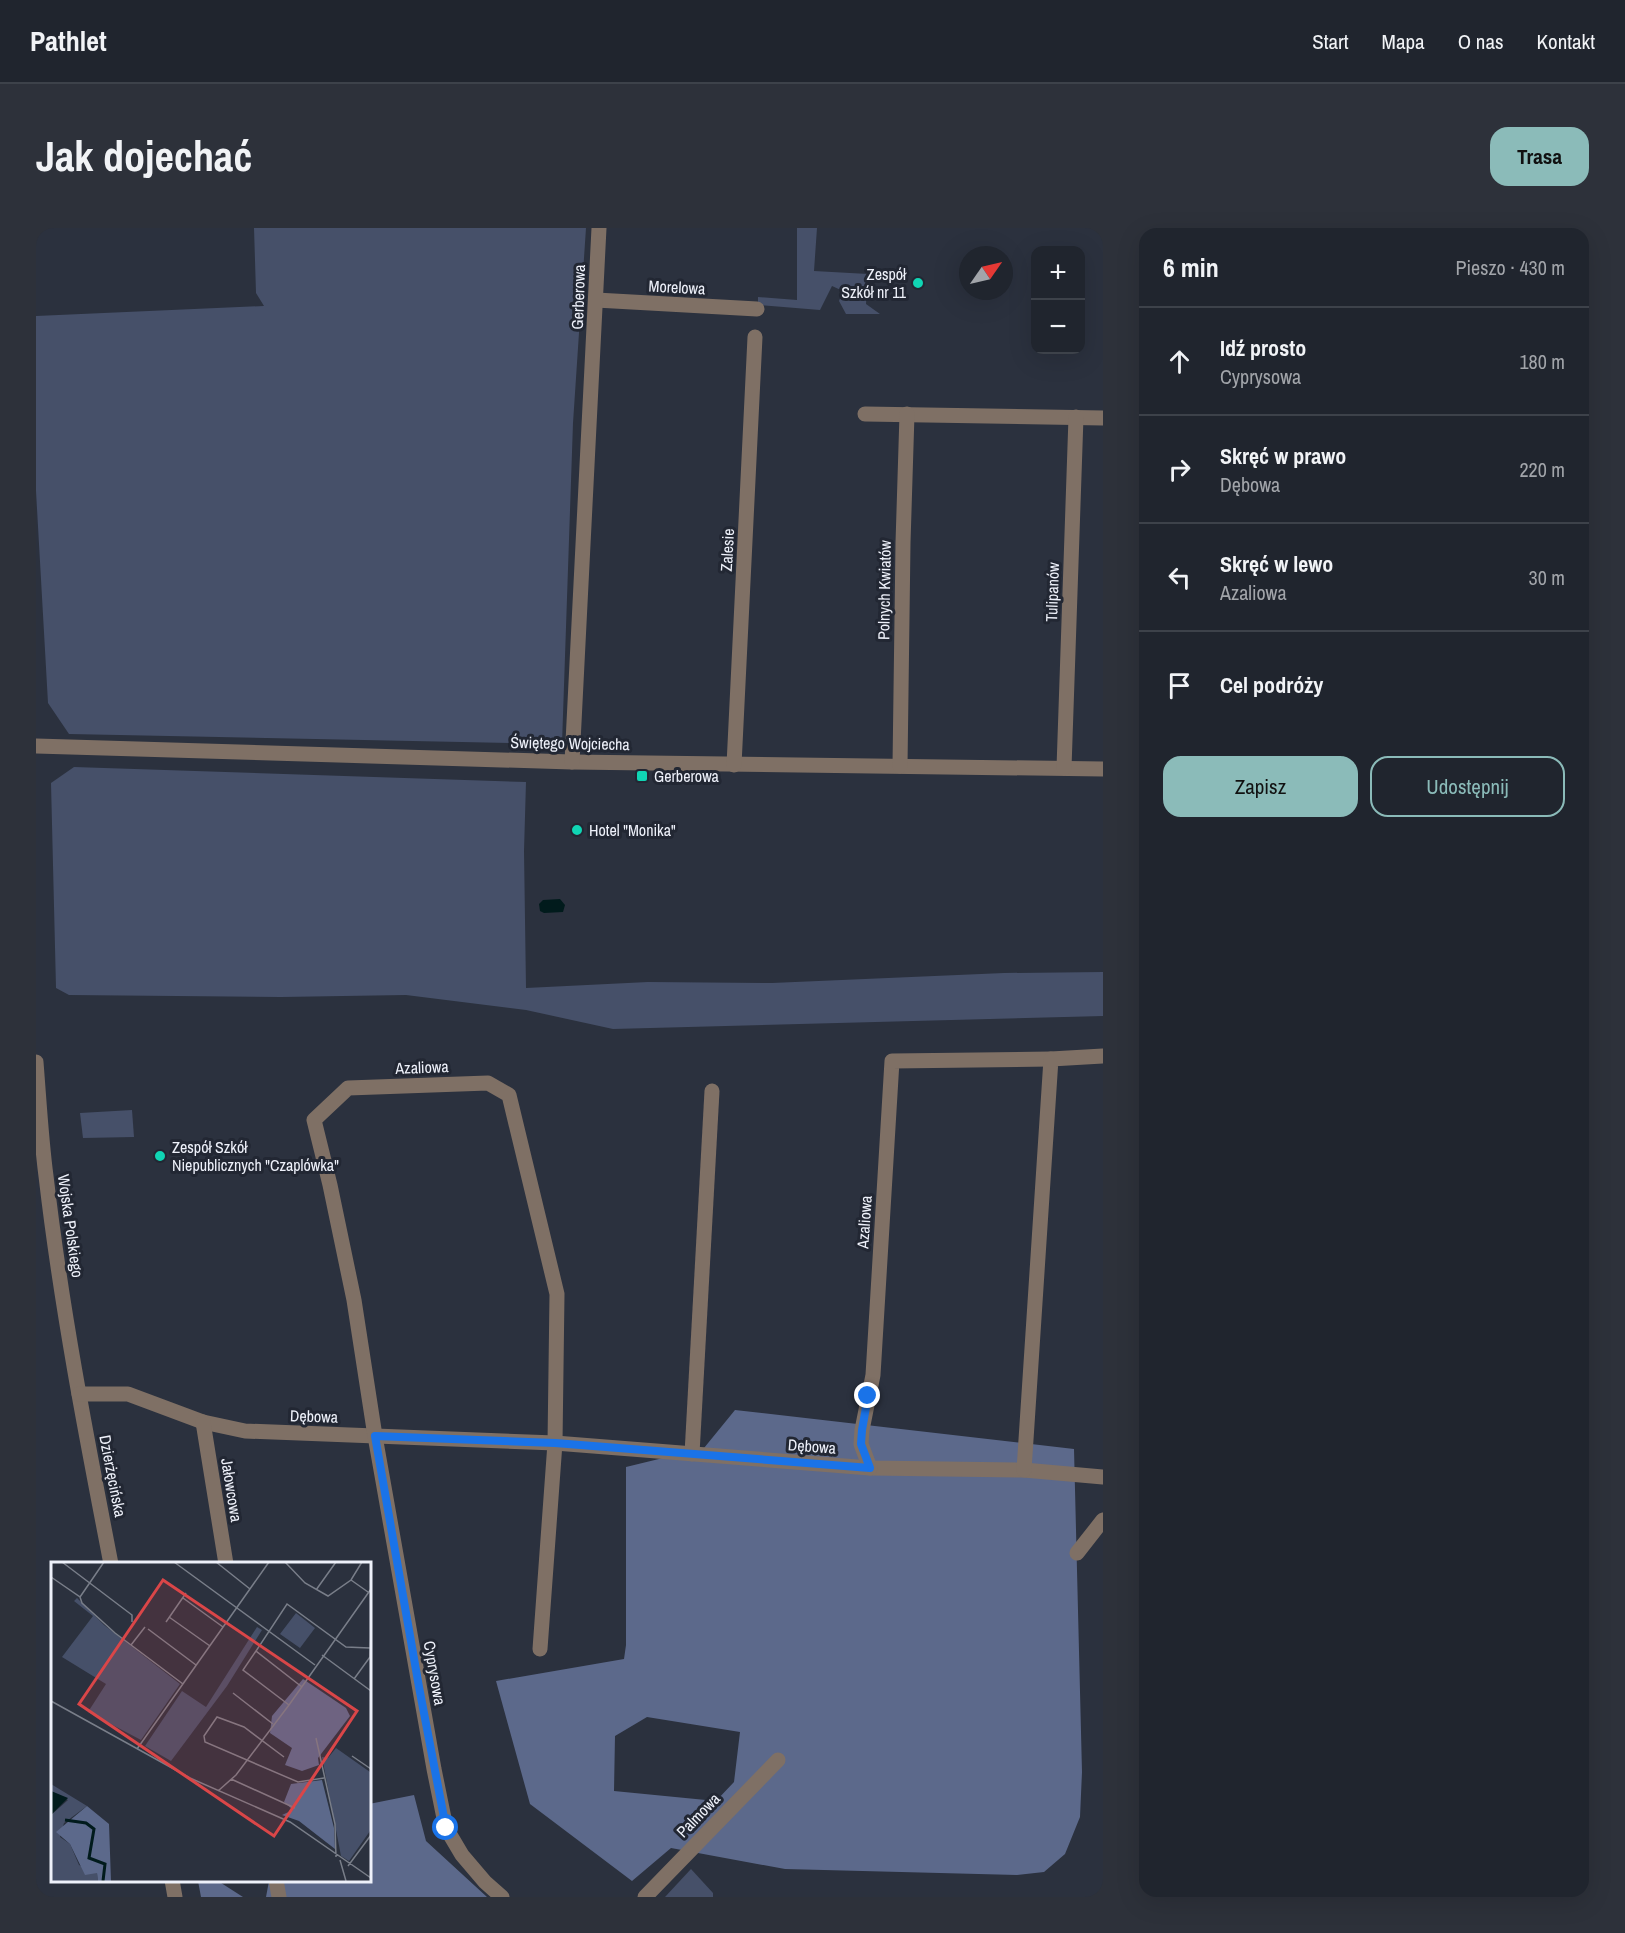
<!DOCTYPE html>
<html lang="pl">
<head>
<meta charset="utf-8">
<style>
	:root { --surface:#20252e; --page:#2d313a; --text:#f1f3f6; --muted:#a2a5aa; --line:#3d424a; --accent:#8bbbb9 }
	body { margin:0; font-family:"Archivo Narrow",sans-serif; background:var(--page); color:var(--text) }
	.controls { position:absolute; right:18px; top:18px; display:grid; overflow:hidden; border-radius:12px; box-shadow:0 6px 24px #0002 }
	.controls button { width:54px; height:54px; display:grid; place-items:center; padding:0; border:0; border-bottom:2px solid var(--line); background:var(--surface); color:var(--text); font:30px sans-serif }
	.compass { position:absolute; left:923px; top:18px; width:54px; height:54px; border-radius:50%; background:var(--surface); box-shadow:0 6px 24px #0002; rotate:56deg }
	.stop { position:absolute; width:18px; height:18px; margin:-14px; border:4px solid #1a73e8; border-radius:50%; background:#fff }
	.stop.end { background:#1a73e8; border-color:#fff; box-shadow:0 2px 6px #0008 }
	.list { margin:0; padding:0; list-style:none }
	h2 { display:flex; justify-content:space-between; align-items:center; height:78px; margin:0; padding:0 24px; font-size:26px }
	h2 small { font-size:20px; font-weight:400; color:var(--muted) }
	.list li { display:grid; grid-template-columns:39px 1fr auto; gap:18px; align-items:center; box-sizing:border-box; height:108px; padding:0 24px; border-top:2px solid var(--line) }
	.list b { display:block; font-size:22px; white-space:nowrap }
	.list p { margin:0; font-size:20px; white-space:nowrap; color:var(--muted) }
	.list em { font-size:20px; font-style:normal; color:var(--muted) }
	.actions { display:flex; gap:12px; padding:18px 24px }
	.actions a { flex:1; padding:14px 0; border:2px solid var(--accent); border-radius:18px; text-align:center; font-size:21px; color:var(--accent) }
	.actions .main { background:var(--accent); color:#111 }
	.icon { flex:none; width:33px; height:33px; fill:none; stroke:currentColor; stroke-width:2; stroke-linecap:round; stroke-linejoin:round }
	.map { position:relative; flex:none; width:1067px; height:1669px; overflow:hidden; border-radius:18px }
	header { display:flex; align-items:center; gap:36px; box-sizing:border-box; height:84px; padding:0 30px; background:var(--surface); border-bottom:2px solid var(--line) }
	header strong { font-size:28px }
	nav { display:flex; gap:33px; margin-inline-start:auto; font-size:21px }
	.intro { display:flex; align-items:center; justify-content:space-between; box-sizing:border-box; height:144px; padding:0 36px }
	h1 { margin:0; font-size:42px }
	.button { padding:15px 27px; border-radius:18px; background:var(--accent); color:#111; font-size:21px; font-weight:700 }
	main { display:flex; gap:36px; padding:0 36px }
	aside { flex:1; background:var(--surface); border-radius:18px; box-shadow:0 6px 24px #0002 }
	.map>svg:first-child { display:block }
	.green { fill:#465069 }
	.forest { fill:#5c698b; fill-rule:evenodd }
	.water { fill:#011b1c }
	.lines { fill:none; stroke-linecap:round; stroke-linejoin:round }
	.minor { stroke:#7f7065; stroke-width:15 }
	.route { stroke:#1a73e8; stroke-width:8 }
	.poi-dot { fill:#10d5b4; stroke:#222733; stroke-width:2 }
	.labels { text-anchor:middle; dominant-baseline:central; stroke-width:6; stroke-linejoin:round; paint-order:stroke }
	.poi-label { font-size:16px; fill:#eef1fa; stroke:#222733; text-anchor:start }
	.street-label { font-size:16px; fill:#eef1fa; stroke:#222733 }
	.inset-river { fill:none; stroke:#011b1c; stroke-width:3 }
	.inset-road { fill:none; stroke:#797e89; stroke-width:1.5 }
	.view { fill:#da4648; fill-opacity:0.15; stroke:#da4648; stroke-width:3 }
	.inset-edge { fill:none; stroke:#eef1fa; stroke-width:3 }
</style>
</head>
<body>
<header>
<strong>Pathlet</strong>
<nav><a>Start</a><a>Mapa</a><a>O nas</a><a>Kontakt</a></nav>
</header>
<div class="intro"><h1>Jak dojechać</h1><a class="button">Trasa</a></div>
<main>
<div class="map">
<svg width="1067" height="1669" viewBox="0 0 1067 1669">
	<rect width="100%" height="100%" fill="#2b313e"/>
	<!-- green -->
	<g class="green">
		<polygon points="218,0 550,0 537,195 526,516 33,506 12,475 0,263 0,88 228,78 220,65"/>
		<polygon points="761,0 781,0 778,43 832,46 830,76 844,86 810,86 803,73 807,63 796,58 784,82 722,77 722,69 761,72"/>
		<polygon points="38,539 490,554 488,623 490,760 612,754 736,755 968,745 1067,744 1067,788 577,801 490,782 370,767 245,769 33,767 20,760 15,555"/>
		<polygon points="96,882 98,909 47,910 44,885"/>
		<polygon points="655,1641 677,1665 677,1669 629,1669"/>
	</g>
	<!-- forest -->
	<g class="forest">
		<path d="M699,1182L1038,1221L1046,1544L1044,1589L1029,1626L1008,1644L981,1647L749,1641L635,1620L596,1653L494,1576L460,1453L588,1431L590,1417V1239L668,1220ZM611,1489L704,1504L698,1554L680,1573L578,1563L579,1508Z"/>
		<polygon points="378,1567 390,1613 451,1669 230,1669 233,1653 333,1652 333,1576"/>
		<polygon points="162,1653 182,1653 207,1669 165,1669"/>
	</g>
	<!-- water -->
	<polygon class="water" points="524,671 529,677 527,684 508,685 504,683 503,676 507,672"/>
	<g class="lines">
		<!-- minor -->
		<g class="minor">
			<polyline points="560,72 721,81"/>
			<polyline points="829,186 1067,190"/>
			<polyline points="0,518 536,534 1067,541"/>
			<polyline points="536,534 563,0"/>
			<polyline points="698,537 719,109"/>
			<polyline points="864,538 867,315 871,186"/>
			<polyline points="1028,540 1040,189"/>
			<path d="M0,834C3,871 5,910 10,948C25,1078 50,1207 75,1336"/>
			<polyline points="43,1166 92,1166 167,1194 209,1203 519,1215 834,1240 988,1242 1067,1249"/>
			<polyline points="167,1194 190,1336"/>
			<polyline points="656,1226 676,863"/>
			<polyline points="834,1240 825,1216 826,1202 837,1147 856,833 1015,831"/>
			<polyline points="988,1242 1015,831 1067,828"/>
			<polyline points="1041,1325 1067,1292"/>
			<polyline points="136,1652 139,1669"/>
			<polyline points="240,1652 243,1669"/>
			<polyline points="466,1669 449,1654 426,1627 410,1600 398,1541 339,1208 318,1072 294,957 278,892 312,860 452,855 473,867 521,1066 519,1215 504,1421"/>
			<polyline points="609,1669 742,1532"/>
		</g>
	</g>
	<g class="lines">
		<!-- route -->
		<polyline class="route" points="410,1600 383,1459 339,1208 519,1215 834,1240 825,1216 826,1202 832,1168"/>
	</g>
	<!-- markers -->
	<g class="poi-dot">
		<circle cx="882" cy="55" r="6"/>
		<rect x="600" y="542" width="12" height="12" rx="3"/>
		<circle cx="541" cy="602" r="6"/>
		<circle cx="124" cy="928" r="6"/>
	</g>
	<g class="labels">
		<!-- poi labels -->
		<g class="poi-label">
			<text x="870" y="46" text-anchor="end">Zespół<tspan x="870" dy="18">Szkół nr 11</tspan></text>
			<text x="618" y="548">Gerberowa</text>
			<text x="553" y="602">Hotel "Monika"</text>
			<text x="136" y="919">Zespół Szkół<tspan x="136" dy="18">Niepublicznych "Czaplówka"</tspan></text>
		</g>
		<!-- street labels -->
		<g class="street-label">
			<text transform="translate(641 59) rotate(3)">Morelowa</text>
			<text transform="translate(542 69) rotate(-88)">Gerberowa</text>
			<text transform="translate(691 322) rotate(-87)">Zalesie</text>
			<text transform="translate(848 362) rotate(-89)">Polnych Kwiatów</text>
			<text transform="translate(1016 364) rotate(-88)">Tulipanów</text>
			<text transform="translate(534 515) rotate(1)">Świętego Wojciecha</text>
			<text transform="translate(386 839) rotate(-2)">Azaliowa</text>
			<text transform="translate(828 994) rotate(-86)">Azaliowa</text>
			<text transform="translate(35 998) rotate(82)">Wojska Polskiego</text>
			<text transform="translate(278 1188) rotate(2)">Dębowa</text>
			<text transform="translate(776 1218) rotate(4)">Dębowa</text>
			<text transform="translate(77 1248) rotate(79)">Dzierżęcińska</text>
			<text transform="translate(196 1262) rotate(81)">Jałowcowa</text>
			<text transform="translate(399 1445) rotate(80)">Cyprysowa</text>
			<text transform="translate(662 1587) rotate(-46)">Palmowa</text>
		</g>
	</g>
	<!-- overview -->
	<g transform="translate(15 1334)">
		<rect width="320" height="320" fill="#2b313e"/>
		<path d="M26,36L53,63L129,122L90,178L37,150L55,122L11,95L42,54L23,39ZM245,51L264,66L249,86L229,72ZM206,65L211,68L176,124L120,199L94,184L131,129L155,145ZM285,186L319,210V269L298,299L290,294L271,195L277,196ZM0,222L36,244L13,261L9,275L19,282L28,303L46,311L47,319H0V253L17,238L0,229Z" fill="#465069"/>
		<path d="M252,117L295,146L299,154L267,196L268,203L251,209L234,203L241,186L219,171L221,154ZM271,218L283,266L284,287L248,259L231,253L242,248L233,240L240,222ZM36,244L58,262L60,319H47L46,311L34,313L19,282L5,270Z" fill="#5c698b"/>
		<path d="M0,229L17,236L0,253Z" fill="#011b1c"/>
		<path class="inset-river" d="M14,258L35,261L43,267L38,296L54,302L52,319"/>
		<path class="inset-road" d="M11,0L81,53V60M123,0L264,103M165,0L199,27M234,0L254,21L277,34L300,18L311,0M0,15L29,35L31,41L64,71L132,122M300,18L317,30M265,28L285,0M29,35L53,0M132,36L172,65M118,55L159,84M115,60L135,31M97,67L145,103M80,83L94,65M205,89L192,108L238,143M271,93L320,129M303,117L319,95L320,69M251,125L205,89L236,42L295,85L319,86M182,131L222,162M0,139L139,216L239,260L320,316M265,176L284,262L285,295M86,187L218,0M301,194L320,207M233,195L193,165L166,155L153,174L154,180L247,220L273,216M180,217L244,246M167,229L185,213L238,143L320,27M289,298L295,319M297,304L320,273"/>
		<path class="view" d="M112,18L306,149L223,274L28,142Z"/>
		<rect width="320" height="320" class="inset-edge"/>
	</g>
</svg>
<div class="controls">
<button>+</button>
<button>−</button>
</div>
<svg class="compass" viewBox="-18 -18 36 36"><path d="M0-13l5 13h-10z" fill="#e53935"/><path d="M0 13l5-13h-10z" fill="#a2a5aa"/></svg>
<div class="stop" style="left:410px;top:1600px"></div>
<div class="stop end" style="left:832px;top:1168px"></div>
</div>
<aside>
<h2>6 min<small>Pieszo · 430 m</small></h2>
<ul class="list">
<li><svg class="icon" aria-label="ahead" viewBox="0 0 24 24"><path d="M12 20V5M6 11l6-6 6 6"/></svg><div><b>Idź prosto</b><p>Cyprysowa</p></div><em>180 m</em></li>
<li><svg class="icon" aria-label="right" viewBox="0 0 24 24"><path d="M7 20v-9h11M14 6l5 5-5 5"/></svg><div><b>Skręć w prawo</b><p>Dębowa</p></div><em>220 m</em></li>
<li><svg class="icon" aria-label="left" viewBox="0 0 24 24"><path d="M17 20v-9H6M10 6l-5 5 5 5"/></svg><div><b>Skręć w lewo</b><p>Azaliowa</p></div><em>30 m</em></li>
<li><svg class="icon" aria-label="arrive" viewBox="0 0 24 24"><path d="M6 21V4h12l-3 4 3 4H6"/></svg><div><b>Cel podróży</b></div></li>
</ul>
<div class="actions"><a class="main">Zapisz</a><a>Udostępnij</a></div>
</aside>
</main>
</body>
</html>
